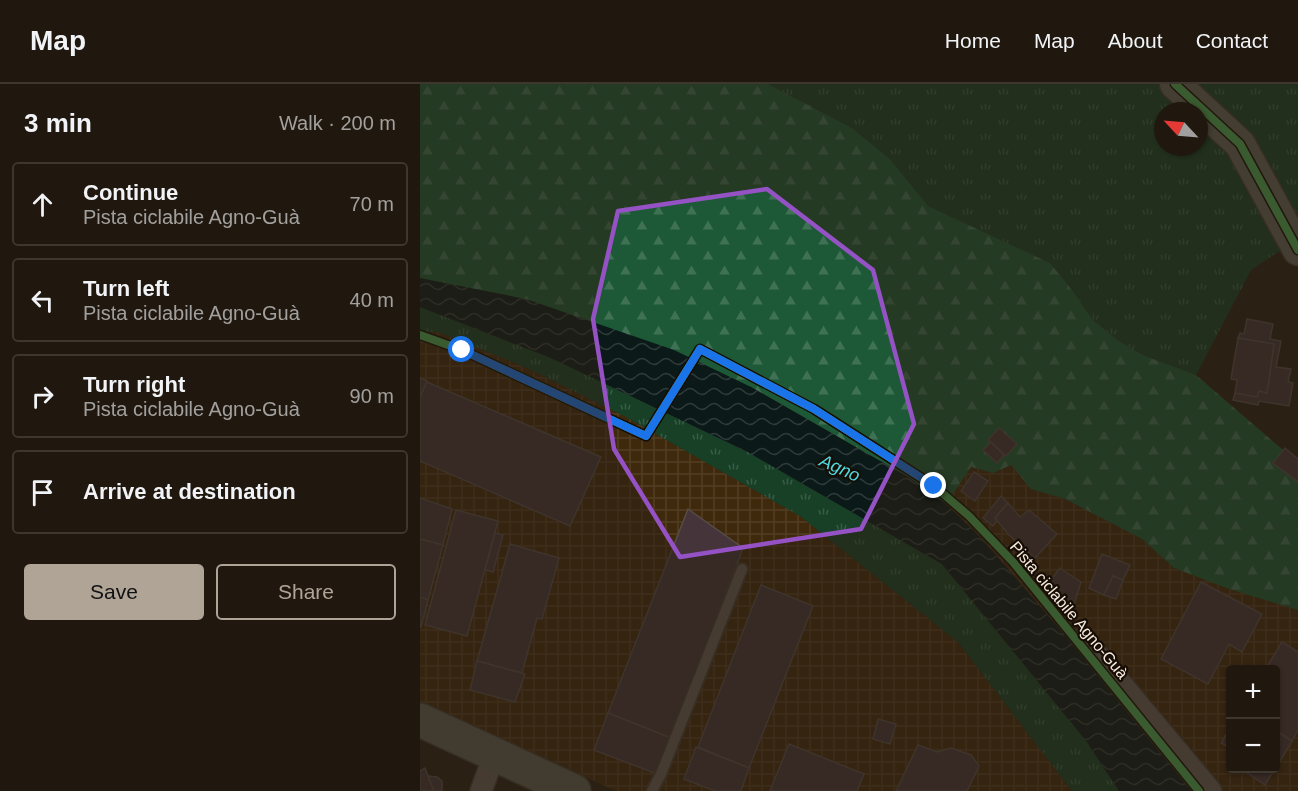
<!DOCTYPE html>
<html lang="en">
<head>
<meta charset="utf-8">
<style>
	:root { --surface:#20180f; --page:#282118; --text:#f1f3f6; --muted:#a2a09e; --line:#3d372f; --accent:#b0a497 }
	body { margin:0; font-family:Arial,sans-serif; background:var(--page); color:var(--text) }
	.controls { position:absolute; right:18px; bottom:18px; display:grid; overflow:hidden; border-radius:6px; box-shadow:0 2px 4px #0004 }
	.controls button { width:54px; height:54px; display:grid; place-items:center; padding:0; border:0; border-bottom:2px solid var(--line); background:var(--surface); color:var(--text); font:30px sans-serif }
	.compass { position:absolute; left:734px; top:18px; width:54px; height:54px; border-radius:50%; background:var(--surface); box-shadow:0 2px 4px #0004; rotate:296deg }
	.stop { position:absolute; width:18px; height:18px; margin:-14px; border:4px solid #1a73e8; border-radius:50%; background:#fff }
	.stop.end { background:#1a73e8; border-color:#fff; box-shadow:0 2px 6px #0008 }
	.list { margin:0; padding:0; list-style:none }
	h2 { display:flex; justify-content:space-between; align-items:center; height:78px; margin:0; padding:0 24px; font-size:26px }
	h2 small { font-size:20px; font-weight:400; color:var(--muted) }
	.list li { display:grid; grid-template-columns:39px 1fr auto; gap:18px; align-items:center; box-sizing:border-box; height:84px; margin:0 12px 12px; padding:0 12px; border:2px solid var(--line); border-radius:6px }
	.list b { display:block; font-size:22px; white-space:nowrap }
	.list p { margin:0; font-size:20px; white-space:nowrap; color:var(--muted) }
	.list em { font-size:20px; font-style:normal; color:var(--muted) }
	.actions { display:flex; gap:12px; padding:18px 24px }
	.actions a { flex:1; padding:14px 0; border:2px solid var(--accent); border-radius:6px; text-align:center; font-size:21px; color:var(--accent) }
	.actions .main { background:var(--accent); color:#111 }
	.icon { flex:none; width:33px; height:33px; fill:none; stroke:currentColor; stroke-width:2; stroke-linecap:round; stroke-linejoin:round }
	.map { position:relative; flex:none; width:878px; height:707px; overflow:hidden }
	header { display:flex; align-items:center; gap:36px; box-sizing:border-box; height:84px; padding:0 30px; background:var(--surface); border-bottom:2px solid var(--line) }
	header strong { font-size:28px }
	nav { display:flex; gap:33px; margin-inline-start:auto; font-size:21px }
	main { display:flex }
	aside { flex:1; background:var(--surface) }
	.map>svg:first-child { display:block }
	.industrial { fill:url(#industrial-grid); fill-rule:evenodd }
	.grass { fill:url(#grass-tufts); fill-rule:evenodd }
	.forest { fill:url(#forest-firs) }
	.water { fill:url(#water-waves) }
	.building { fill:#453439; stroke:#564c48; stroke-width:1.5 }
	.lines { fill:none; stroke-linecap:round; stroke-linejoin:round }
	.lane-casing { stroke:#453c33; stroke-width:14 }
	.street-casing { stroke:#453c33; stroke-width:24 }
	.secondary-casing { stroke:#453c33; stroke-width:33 }
	.primary-casing { stroke:#453c33; stroke-width:36 }
	.lane { stroke:#645c53; stroke-width:10 }
	.street { stroke:#645c53; stroke-width:21 }
	.secondary { stroke:#635f56; stroke-width:30 }
	.primary { stroke:#5b5c53; stroke-width:33 }
	.cycleway-casing { stroke:#160d05; stroke-width:11 }
	.cycleway { stroke:#4ca352; stroke-width:8 }
	.route { stroke:#1a73e8; stroke-width:8 }
	.marked { fill:none; stroke:#9452c5; stroke-width:4.5; stroke-linejoin:round }
	.labels { text-anchor:middle; dominant-baseline:central; stroke-width:4.5; stroke-linejoin:round; paint-order:stroke }
	.street-label { font-size:16px; fill:#f8ebdd; stroke:#160d05 }
	.water-label { font-size:18px; font-style:italic; fill:#4fd6de; stroke:#160d05 }
</style>
</head>
<body>
<header>
<strong>Map</strong>
<nav><a>Home</a><a>Map</a><a>About</a><a>Contact</a></nav>
</header>
<main>
<aside>
<h2>3 min<small>Walk · 200 m</small></h2>
<ul class="list">
<li><svg class="icon" aria-label="ahead" viewBox="0 0 24 24"><path d="M12 20V5M6 11l6-6 6 6"/></svg><div><b>Continue</b><p>Pista ciclabile Agno-Guà</p></div><em>70 m</em></li>
<li><svg class="icon" aria-label="left" viewBox="0 0 24 24"><path d="M17 20v-9H6M10 6l-5 5 5 5"/></svg><div><b>Turn left</b><p>Pista ciclabile Agno-Guà</p></div><em>40 m</em></li>
<li><svg class="icon" aria-label="right" viewBox="0 0 24 24"><path d="M7 20v-9h11M14 6l5 5-5 5"/></svg><div><b>Turn right</b><p>Pista ciclabile Agno-Guà</p></div><em>90 m</em></li>
<li><svg class="icon" aria-label="arrive" viewBox="0 0 24 24"><path d="M6 21V4h12l-3 4 3 4H6"/></svg><div><b>Arrive at destination</b></div></li>
</ul>
<div class="actions"><a class="main">Save</a><a>Share</a></div>
</aside>
<div class="map">
<svg width="878" height="707" viewBox="0 0 878 707">
	<defs>
		<pattern id="industrial-grid" width="8" height="8" patternUnits="userSpaceOnUse" patternTransform="scale(1.5)"><rect width="8" height="8" fill="#3f290c"/><path d="M0 4h8M4 0v8" fill="none" stroke="#523e23"/></pattern>
		<pattern id="grass-tufts" width="24" height="20" patternUnits="userSpaceOnUse" patternTransform="scale(1.5)"><rect width="24" height="20" fill="#174027"/><path d="M3 7l-1-3M5 7V3M7 7l1-3M15 17l-1-3M17 17v-4M19 17l1-3" fill="none" stroke="#3a5c46"/></pattern>
		<pattern id="forest-firs" width="22" height="20" patternUnits="userSpaceOnUse" patternTransform="scale(1.5)"><rect width="22" height="20" fill="#1e5937"/><path d="M5 1l3.5 6h-7zM16 11l3.5 6h-7z" fill="#3f7154"/></pattern>
		<pattern id="water-waves" width="16" height="10" patternUnits="userSpaceOnUse" patternTransform="scale(1.5)"><rect width="16" height="10" fill="#0b1a19"/><path d="M0 5q4-4 8 0t8 0" fill="none" stroke="#2f3b3a"/></pattern>
	</defs>
	<rect width="100%" height="100%" fill="#2b2014"/>
	<!-- industrial -->
	<g class="industrial">
		<polygon points="0,247 18,248 107,284 206,333 380,432 538,558 652,707 196,707 0,619"/>
		<path d="M591,381L611,405L645,415L722,455L754,484L878,526V707H771L643,549L561,454L526,420L551,383L573,389ZM810,586H856V684H810Z"/>
	</g>
	<!-- grass -->
	<g class="grass">
		<path d="M348,0H878V149L873,158L831,186L776,291L725,272L697,256L672,235L652,206L630,179L508,122L470,75L432,44ZM743,27H779V63H743Z"/>
		<polygon points="0,223 131,274 326,367 522,480 667,658 699,707 652,707 538,558 380,432 206,333 107,284 18,248 0,247"/>
	</g>
	<!-- forest -->
	<polygon class="forest" points="0,0 348,0 432,44 470,75 508,122 630,179 652,206 672,235 697,256 725,272 776,291 878,379 878,526 809,505 754,484 722,455 645,415 611,405 591,381 573,389 551,383 526,420 488,393 331,303 0,194"/>
	<!-- water -->
	<polygon class="water" points="0,194 106,215 254,266 331,303 488,393 526,420 561,454 643,549 771,707 699,707 667,658 522,480 326,367 131,274 0,223"/>
	<!-- building -->
	<g class="building">
		<polygon points="827,235 853,240 850,255 861,257 856,283 871,285 868,298 873,299 869,322 839,317 838,321 813,316 815,309 837,313 839,307 847,309 854,260 818,254 820,249 824,250"/>
		<polygon points="818,254 854,260 847,309 839,307 837,313 815,309 817,296 811,295"/>
		<polygon points="0,294 7,297 0,313"/>
		<polygon points="7,298 181,373 150,442 0,377 0,313"/>
		<polygon points="579,344 597,360 586,372 568,356"/>
		<polygon points="571,358 584,371 577,379 563,366"/>
		<polygon points="865,364 878,375 878,398 853,379"/>
		<polygon points="554,388 568,397 555,417 541,407"/>
		<polygon points="581,412 588,419 575,434 577,437 573,442 563,434"/>
		<polygon points="0,414 32,425 23,461 0,455"/>
		<polygon points="588,419 600,433 609,426 637,450 615,474 589,451 575,434"/>
		<polygon points="268,425 323,464 251,654 188,629"/>
		<polygon points="36,426 78,437 47,552 5,541"/>
		<polygon points="75,449 83,451 73,488 65,486"/>
		<polygon points="0,455 23,461 8,516 0,513"/>
		<polygon points="90,460 139,474 122,535 117,534 102,589 57,577"/>
		<polygon points="682,470 710,481 703,496 693,492 684,511 669,504"/>
		<polygon points="640,484 661,498 654,521 626,502"/>
		<polygon points="693,492 703,496 696,515 684,511"/>
		<polygon points="781,498 842,530 822,568 809,560 788,600 741,575"/>
		<polygon points="341,501 393,522 329,684 278,663"/>
		<polygon points="0,513 8,516 1,543 0,542"/>
		<polygon points="862,558 878,568 878,646 872,657 856,647 856,586 845,586"/>
		<polygon points="57,577 105,590 95,618 50,606"/>
		<polygon points="188,629 251,654 237,690 174,666"/>
		<polygon points="458,635 476,640 470,660 453,655"/>
		<polygon points="810,644 810,664 801,659"/>
		<polygon points="856,647 872,657 856,684"/>
		<polygon points="369,660 444,690 437,707 350,707"/>
		<polygon points="498,661 517,668 531,664 551,671 559,682 547,707 476,707"/>
		<polygon points="276,663 329,684 321,707 295,707 264,695"/>
		<polygon points="5,684 8,692 14,707 0,707 0,687"/>
		<polygon points="820,684 855,684 845,701"/>
		<polygon points="8,692 17,693 22,697 22,707 14,707"/>
	</g>
	<g class="lines">
		<!-- lane casing -->
		<g class="lane-casing">
			<polyline id="lane" points="232,707 241,690 322,485"/>
		</g>
		<!-- street casing -->
		<g class="street-casing">
			<g id="street">
				<polyline points="664,555 791,707"/>
				<polyline points="61,707 75,669"/>
			</g>
		</g>
		<!-- secondary casing -->
		<g class="secondary-casing">
			<polyline id="secondary" points="755,0 820,60 878,166"/>
		</g>
		<!-- primary casing -->
		<g class="primary-casing">
			<polyline id="primary" points="0,636 154,707"/>
		</g>
		<!-- lane -->
		<use href="#lane" class="lane"/>
		<!-- street -->
		<use href="#street" class="street"/>
		<!-- secondary -->
		<use href="#secondary" class="secondary"/>
		<!-- primary -->
		<use href="#primary" class="primary"/>
		<!-- cycleway casing -->
		<g class="cycleway-casing">
			<g id="cycleway">
				<polyline points="755,0 820,60 878,166"/>
				<polyline points="0,251 42,266 226,352 280,265 394,325 514,402 549,432 593,478 779,707"/>
			</g>
		</g>
		<!-- cycleway -->
		<use href="#cycleway" class="cycleway"/>
	</g>
	<g class="lines">
		<!-- route -->
		<polyline class="route" points="42,266 226,352 280,265 394,325 514,402"/>
	</g>
	<!-- marked area -->
	<path d="M0 0H878V707H0ZM347,105L453,186L494,340L441,445L260,473L194,365L173,235L198,127Z" fill="#2b2014" fill-opacity=".55" fill-rule="evenodd"/>
	<path class="marked" d="M347,105L453,186L494,340L441,445L260,473L194,365L173,235L198,127Z"/>
	<g class="labels">
		<!-- street labels -->
		<g class="street-label">
			<text transform="translate(649 526) rotate(50)">Pista ciclabile Agno-Guà</text>
		</g>
		<!-- water labels -->
		<g class="water-label">
			<text transform="translate(420 384) rotate(24)">Agno</text>
		</g>
	</g>
</svg>
<div class="controls">
<button>+</button>
<button>−</button>
</div>
<svg class="compass" viewBox="-18 -18 36 36"><path d="M0-13l5 13h-10z" fill="#e53935"/><path d="M0 13l5-13h-10z" fill="#a2a09e"/></svg>
<div class="stop" style="left:42px;top:266px"></div>
<div class="stop end" style="left:514px;top:402px"></div>
</div>
</main>
</body>
</html>
